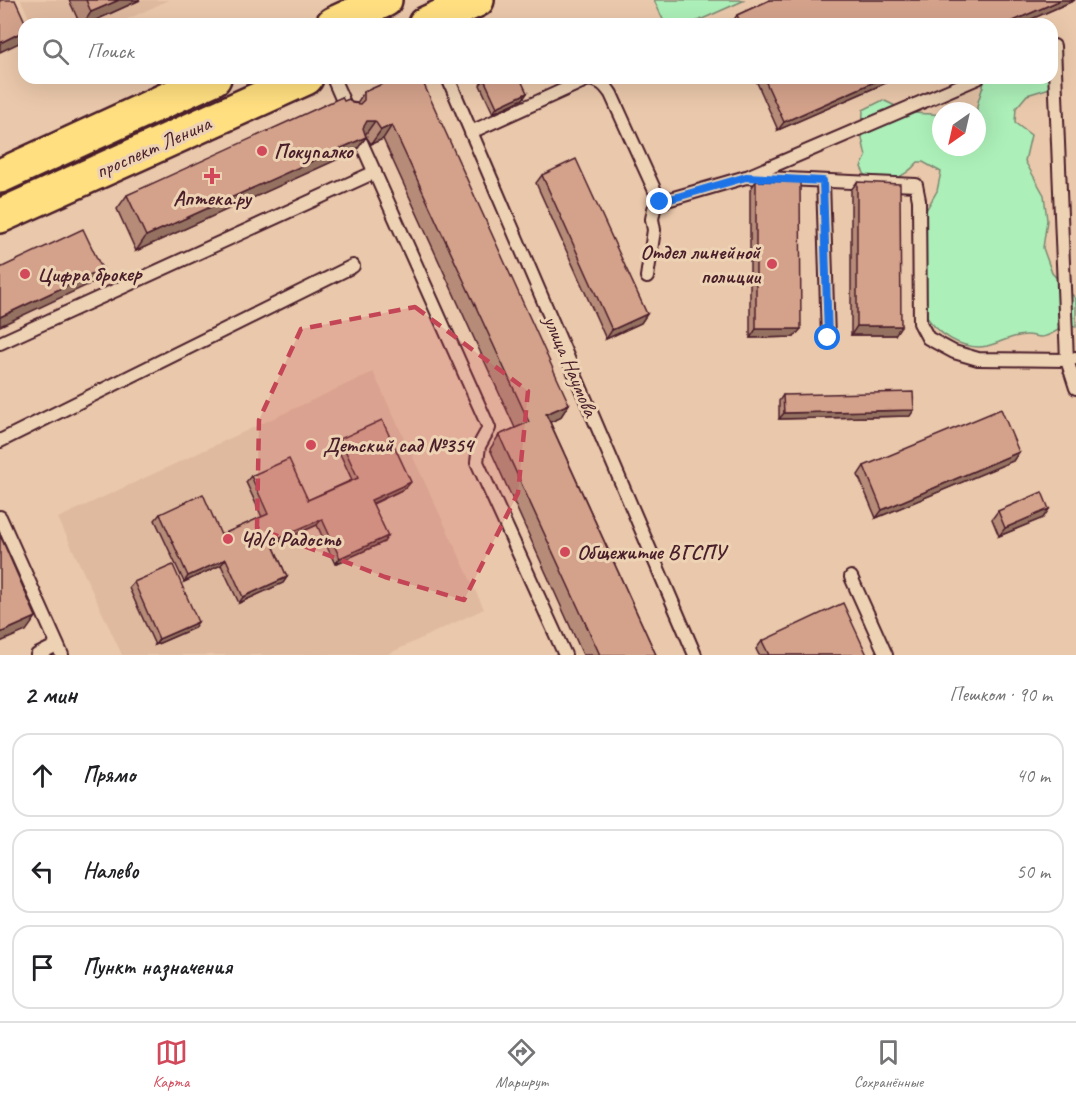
<!DOCTYPE html>
<html lang="ru">
<head>
<meta charset="utf-8">
<style>
	:root { --surface:#fff; --page:#f6f6f6; --text:#202124; --muted:#757577; --line:#e0e0e0; --accent:#d1495b }
	body { margin:0; font-family:Caveat,sans-serif; background:var(--page); color:var(--text) }
	.compass { position:absolute; left:932px; top:102px; width:54px; height:54px; border-radius:50%; background:var(--surface); box-shadow:0 6px 24px #0002; rotate:214deg }
	.stop { position:absolute; width:18px; height:18px; margin:-14px; border:4px solid #1a73e8; border-radius:50%; background:#fff }
	.stop.end { background:#1a73e8; border-color:#fff; box-shadow:0 2px 6px #0008 }
	.list { margin:0; padding:0; list-style:none }
	h2 { display:flex; justify-content:space-between; align-items:center; height:78px; margin:0; padding:0 24px; font-size:26px }
	h2 small { font-size:20px; font-weight:400; color:var(--muted) }
	.list li { display:grid; grid-template-columns:39px 1fr auto; gap:18px; align-items:center; box-sizing:border-box; height:84px; margin:0 12px 12px; padding:0 12px; border:2px solid var(--line); border-radius:18px }
	.list b { display:block; font-size:22px; white-space:nowrap }
	.list em { font-size:20px; font-style:normal; color:var(--muted) }
	.icon { flex:none; width:33px; height:33px; fill:none; stroke:currentColor; stroke-width:2; stroke-linecap:round; stroke-linejoin:round }
	.map { position:relative; flex:none; width:1076px; height:655px; overflow:hidden }
	.search { position:absolute; background:var(--surface); box-shadow:0 6px 24px #0002; left:18px; right:18px; top:18px; height:66px; display:flex; align-items:center; gap:15px; box-sizing:border-box; padding:0 21px; border-radius:18px; color:var(--muted); font-size:22px }
	.sheet { height:366px; background:var(--surface) }
	nav { display:flex; justify-content:space-around; align-items:center; box-sizing:border-box; height:84px; border-top:2px solid var(--line); background:var(--surface); font-size:16px; color:var(--muted) }
	nav a { display:grid; justify-items:center; gap:3px }
	nav .on { color:var(--accent) }
	.map>svg:first-child { display:block }
	.built { fill:#e0ba9f }
	.green { fill:#acefb8; stroke:#7b8772; stroke-width:1.5 }
	.lines { fill:none; stroke-linecap:round; stroke-linejoin:round }
	.service-casing { stroke:#4a1f2b; stroke-width:16 }
	.primary-casing { stroke:#4a1f2b; stroke-width:38 }
	.service { stroke:#edd2b4; stroke-width:12 }
	.primary { stroke:#ffdf80; stroke-width:33 }
	.wall { fill:#b68b78; stroke:#4a1f2b; stroke-width:1.5 }
	.shaded-wall { fill:#947161; stroke:#4a1f2b; stroke-width:1.5 }
	.building { fill:#d4a28b; stroke:#4a1f2b; stroke-width:1.5 }
	.route { stroke:#1a73e8; stroke-width:8 }
	.marked { fill:#c44556; fill-opacity:0.2; stroke:#c44556; stroke-width:4.5; stroke-dasharray:12 8; stroke-linejoin:round }
	.poi-dot { fill:#d1495b; stroke:#edd2b4; stroke-width:2 }
	.labels { text-anchor:middle; dominant-baseline:central; stroke-width:6; stroke-linejoin:round; paint-order:stroke }
	.street-label { font-size:21px; fill:#4a1f2b; stroke:#edd2b4 }
	.poi-label { font-size:21px; font-weight:bold; fill:#4a1f2b; stroke:#edd2b4; text-anchor:start }
</style>
</head>
<body>
<div class="map">
<svg width="1076" height="655" viewBox="0 0 1076 655">
	<rect width="100%" height="100%" fill="#eac8ab"/>
	<filter id="ink" filterUnits="userSpaceOnUse"><feTurbulence type="fractalNoise" baseFrequency=".0167" numOctaves="2"/><feDisplacementMap in="SourceGraphic" scale="12" xChannelSelector="R" yChannelSelector="G"/><feConvolveMatrix kernelMatrix="1 2 1 2 8 2 1 2 1" color-interpolation-filters="sRGB"/></filter>
	<g filter="url(#ink)">
		<!-- built -->
		<g class="built">
			<polygon points="21,0 169,0 117,24 32,24"/>
			<polygon points="373,372 484,609 386,655 122,655 58,518"/>
		</g>
		<!-- green -->
		<g class="green">
			<polygon points="654,0 745,0 691,24 665,24"/>
			<path d="M1052,59C1064,66 1064,71 1060,85L1027,95L1016,108L1015,123L1031,135L1025,161L1044,195L1047,220L1043,248L1052,273L1076,299V327C1058,324 1055,336 1041,337C1037,337 1032,335 1027,335C1012,335 1000,343 987,346C962,351 936,333 924,313L926,298L924,214L937,191L941,172L923,162H918C902,180 889,183 866,177L861,167L866,157L862,138L863,110L883,100C893,105 904,111 916,113C925,115 932,112 941,116V147H977V144L986,130C969,108 980,103 985,78H1052Z"/>
		</g>
		<g class="lines">
			<!-- service casing -->
			<g class="service-casing">
				<g id="service">
					<polyline points="1052,46 1054,46 1067,360 1076,358"/>
					<polyline points="333,78 347,110"/>
					<polyline points="448,78 695,655"/>
					<path d="M471,132L588,79C600,80 605,85 611,94L660,202L654,209L652,219L654,230L647,277"/>
					<polyline points="361,142 489,428 479,446 477,462 565,655"/>
					<polyline points="749,176 978,78"/>
					<polyline points="823,181 828,338"/>
					<polyline points="660,202 746,177 916,185 919,200 920,323 928,338 954,352 978,359 1067,360 1076,388"/>
					<polyline points="0,343 375,172"/>
					<polyline points="0,441 353,266"/>
					<polyline points="0,517 62,655"/>
					<polyline points="851,577 886,655"/>
					<polyline points="37,655 57,645"/>
				</g>
			</g>
			<!-- primary casing -->
			<g class="primary-casing">
				<g id="primary">
					<polyline points="333,24 385,0"/>
					<polyline points="425,24 477,0"/>
					<polyline points="0,176 214,78"/>
					<polyline points="0,216 306,78"/>
				</g>
			</g>
			<!-- service -->
			<use href="#service" class="service"/>
			<!-- primary -->
			<use href="#primary" class="primary"/>
		</g>
		<!-- wall -->
		<g class="wall">
			<polygon points="69,0 140,0 87,24 80,24"/>
			<polygon points="770,0 1075,0 1020,24 731,24 737,15"/>
			<polygon points="396,78 569,404 560,418 550,422 656,655 583,655 490,449 499,435 515,428 383,139 371,144 365,135 366,137 356,151 136,251 117,209 127,195 344,101 357,103 364,92"/>
			<polygon points="755,78 897,78 778,130"/>
			<polygon points="484,79 527,93 523,99 493,113 480,85"/>
			<polygon points="542,175 647,314 641,323 606,339 536,183"/>
			<polygon points="756,181 794,337 750,338 750,190"/>
			<polygon points="857,182 895,335 851,335 851,190"/>
			<polygon points="783,395 910,416 779,419 779,401"/>
			<polygon points="340,439 406,488 373,504 384,542 335,564 317,525 273,545 287,577 283,583 239,603 221,565 184,582 155,520 160,514 221,535 262,517 246,482 251,476 308,500 352,480 336,445"/>
			<polygon points="1019,452 1013,461 876,518 858,475 864,466"/>
			<polygon points="1049,509 1043,518 999,536 992,519 998,511"/>
			<polygon points="134,582 194,628 155,645 129,588"/>
			<polygon points="762,641 867,655 759,655 756,649"/>
		</g>
		<!-- shaded-wall -->
		<g class="shaded-wall">
			<polygon points="119,0 140,0 87,24 83,24 91,12"/>
			<polygon points="1061,0 1075,0 1020,24 1006,24"/>
			<polygon points="24,31 24,36 19,43 0,52 0,43"/>
			<polygon points="883,78 897,78 778,130 784,122"/>
			<polygon points="527,93 523,99 493,113 497,107"/>
			<polygon points="367,121 375,121 365,135 357,135"/>
			<polygon points="392,125 383,139 371,144 381,130"/>
			<polygon points="366,137 356,151 136,251 146,236"/>
			<polygon points="102,269 92,283 0,326 0,317"/>
			<polygon points="647,314 641,323 606,339 612,330"/>
			<polygon points="857,326 901,326 895,335 851,335"/>
			<polygon points="756,329 801,329 794,337 750,338"/>
			<polygon points="569,404 560,418 536,428 546,414"/>
			<polygon points="914,410 910,416 779,419 784,413"/>
			<polygon points="1019,452 1013,461 876,518 882,510"/>
			<polygon points="411,482 406,488 367,506 371,500"/>
			<polygon points="1049,509 1043,518 999,536 1005,528"/>
			<polygon points="322,519 317,525 267,547 271,541"/>
			<polygon points="388,536 384,542 335,564 340,558"/>
			<polygon points="226,559 221,565 184,582 188,576"/>
			<polygon points="287,577 283,583 239,603 243,597"/>
			<polygon points="36,617 26,631 0,642 0,633"/>
			<polygon points="198,622 194,628 155,645 159,639"/>
		</g>
		<!-- building -->
		<g class="building">
			<polygon points="0,0 15,0 26,24 24,24 24,31 0,43"/>
			<polygon points="86,0 119,0 91,12"/>
			<polygon points="770,0 1061,0 1006,24 741,24 737,15"/>
			<polygon points="396,78 421,78 569,404 546,414 656,655 600,655 499,435 529,422 392,125 381,130 375,121 367,121 363,128 366,137 146,236 127,195 342,97 344,101 349,99 352,103 360,104 364,100 364,92"/>
			<polygon points="486,78 520,78 527,93 497,107 484,79"/>
			<polygon points="764,78 883,78 784,122"/>
			<polygon points="576,159 647,314 612,330 542,175"/>
			<polygon points="756,181 800,181 801,329 756,329"/>
			<polygon points="857,182 900,184 901,326 857,326"/>
			<polygon points="83,229 102,269 0,317 0,268"/>
			<polygon points="913,392 914,410 784,413 783,395"/>
			<polygon points="1001,409 1019,452 882,510 864,466"/>
			<polygon points="382,420 411,482 371,500 388,536 340,558 322,519 271,541 287,577 243,597 226,559 188,576 160,514 203,494 221,535 268,514 251,476 289,459 308,500 358,478 340,439"/>
			<polygon points="1042,492 1049,509 1005,528 998,511"/>
			<polygon points="0,535 36,617 0,633"/>
			<polygon points="173,565 198,622 159,639 134,582"/>
			<polygon points="843,603 867,655 769,655 762,641"/>
		</g>
	</g>
	<g class="lines" filter="url(#ink)">
		<!-- route -->
		<polyline class="route" points="660,202 746,177 823,181 828,338"/>
	</g>
	<!-- marked area -->
	<path class="marked" d="M415,307L528,391L518,493L464,600L385,577L257,528L259,420L301,329Z"/>
	<!-- markers -->
	<g class="poi-dot">
		<circle cx="262" cy="151" r="6"/>
		<path d="M209 167h6v6h6v6h-6v6h-6v-6h-6v-6h6z"/>
		<circle cx="772" cy="264" r="6"/>
		<circle cx="25" cy="274" r="6"/>
		<circle cx="311" cy="445" r="6"/>
		<circle cx="228" cy="539" r="6"/>
		<circle cx="565" cy="552" r="6"/>
	</g>
	<g class="labels">
		<!-- street labels -->
		<g class="street-label">
			<text transform="translate(153 147) rotate(-24)">проспект Ленина</text>
			<text transform="translate(571 366) rotate(67)">улица Наумова</text>
		</g>
		<!-- poi labels -->
		<g class="poi-label">
			<text x="274" y="151">Покупалко</text>
			<text x="212" y="198" text-anchor="middle">Аптека.ру</text>
			<text x="760" y="252" text-anchor="end">Отдел линейной<tspan x="760" dy="24">полиции</tspan></text>
			<text x="37" y="274">Цифра брокер</text>
			<text x="323" y="445">Детский сад №354</text>
			<text x="240" y="539">Чд/с Радость</text>
			<text x="577" y="552">Общежитие ВГСПУ</text>
		</g>
	</g>
</svg>
<svg class="compass" viewBox="-18 -18 36 36"><path d="M0-13l5 13h-10z" fill="#e53935"/><path d="M0 13l5-13h-10z" fill="#757577"/></svg>
<div class="stop" style="left:828px;top:338px"></div>
<div class="stop end" style="left:660px;top:202px"></div>
<div class="search"><svg class="icon" aria-label="search" viewBox="0 0 24 24"><circle cx="10" cy="10" r="6"/><path d="M15 15l6 6"/></svg>Поиск</div>
</div>
<section class="sheet">
<h2>2 мин<small>Пешком · 90 m</small></h2>
<ul class="list">
<li><svg class="icon" aria-label="ahead" viewBox="0 0 24 24"><path d="M12 20V5M6 11l6-6 6 6"/></svg><div><b>Прямо</b></div><em>40 m</em></li>
<li><svg class="icon" aria-label="left" viewBox="0 0 24 24"><path d="M17 20v-9H6M10 6l-5 5 5 5"/></svg><div><b>Налево</b></div><em>50 m</em></li>
<li><svg class="icon" aria-label="arrive" viewBox="0 0 24 24"><path d="M6 21V4h12l-3 4 3 4H6"/></svg><div><b>Пункт назначения</b></div></li>
</ul>
</section>
<nav>
<a class="on"><svg class="icon" aria-label="map" viewBox="0 0 24 24"><path d="M3 6l6-2 6 2 6-2v14l-6 2-6-2-6 2zM9 4v14M15 6v14"/></svg>Карта</a>
<a><svg class="icon" aria-label="directions" viewBox="0 0 24 24"><path d="M12 3l9 9-9 9-9-9zM9 14v-3h6M13 9l2 2-2 2"/></svg>Маршрут</a>
<a><svg class="icon" aria-label="saved" viewBox="0 0 24 24"><path d="M7 4h10v16l-5-4-5 4z"/></svg>Сохранённые</a>
</nav>
</body>
</html>
